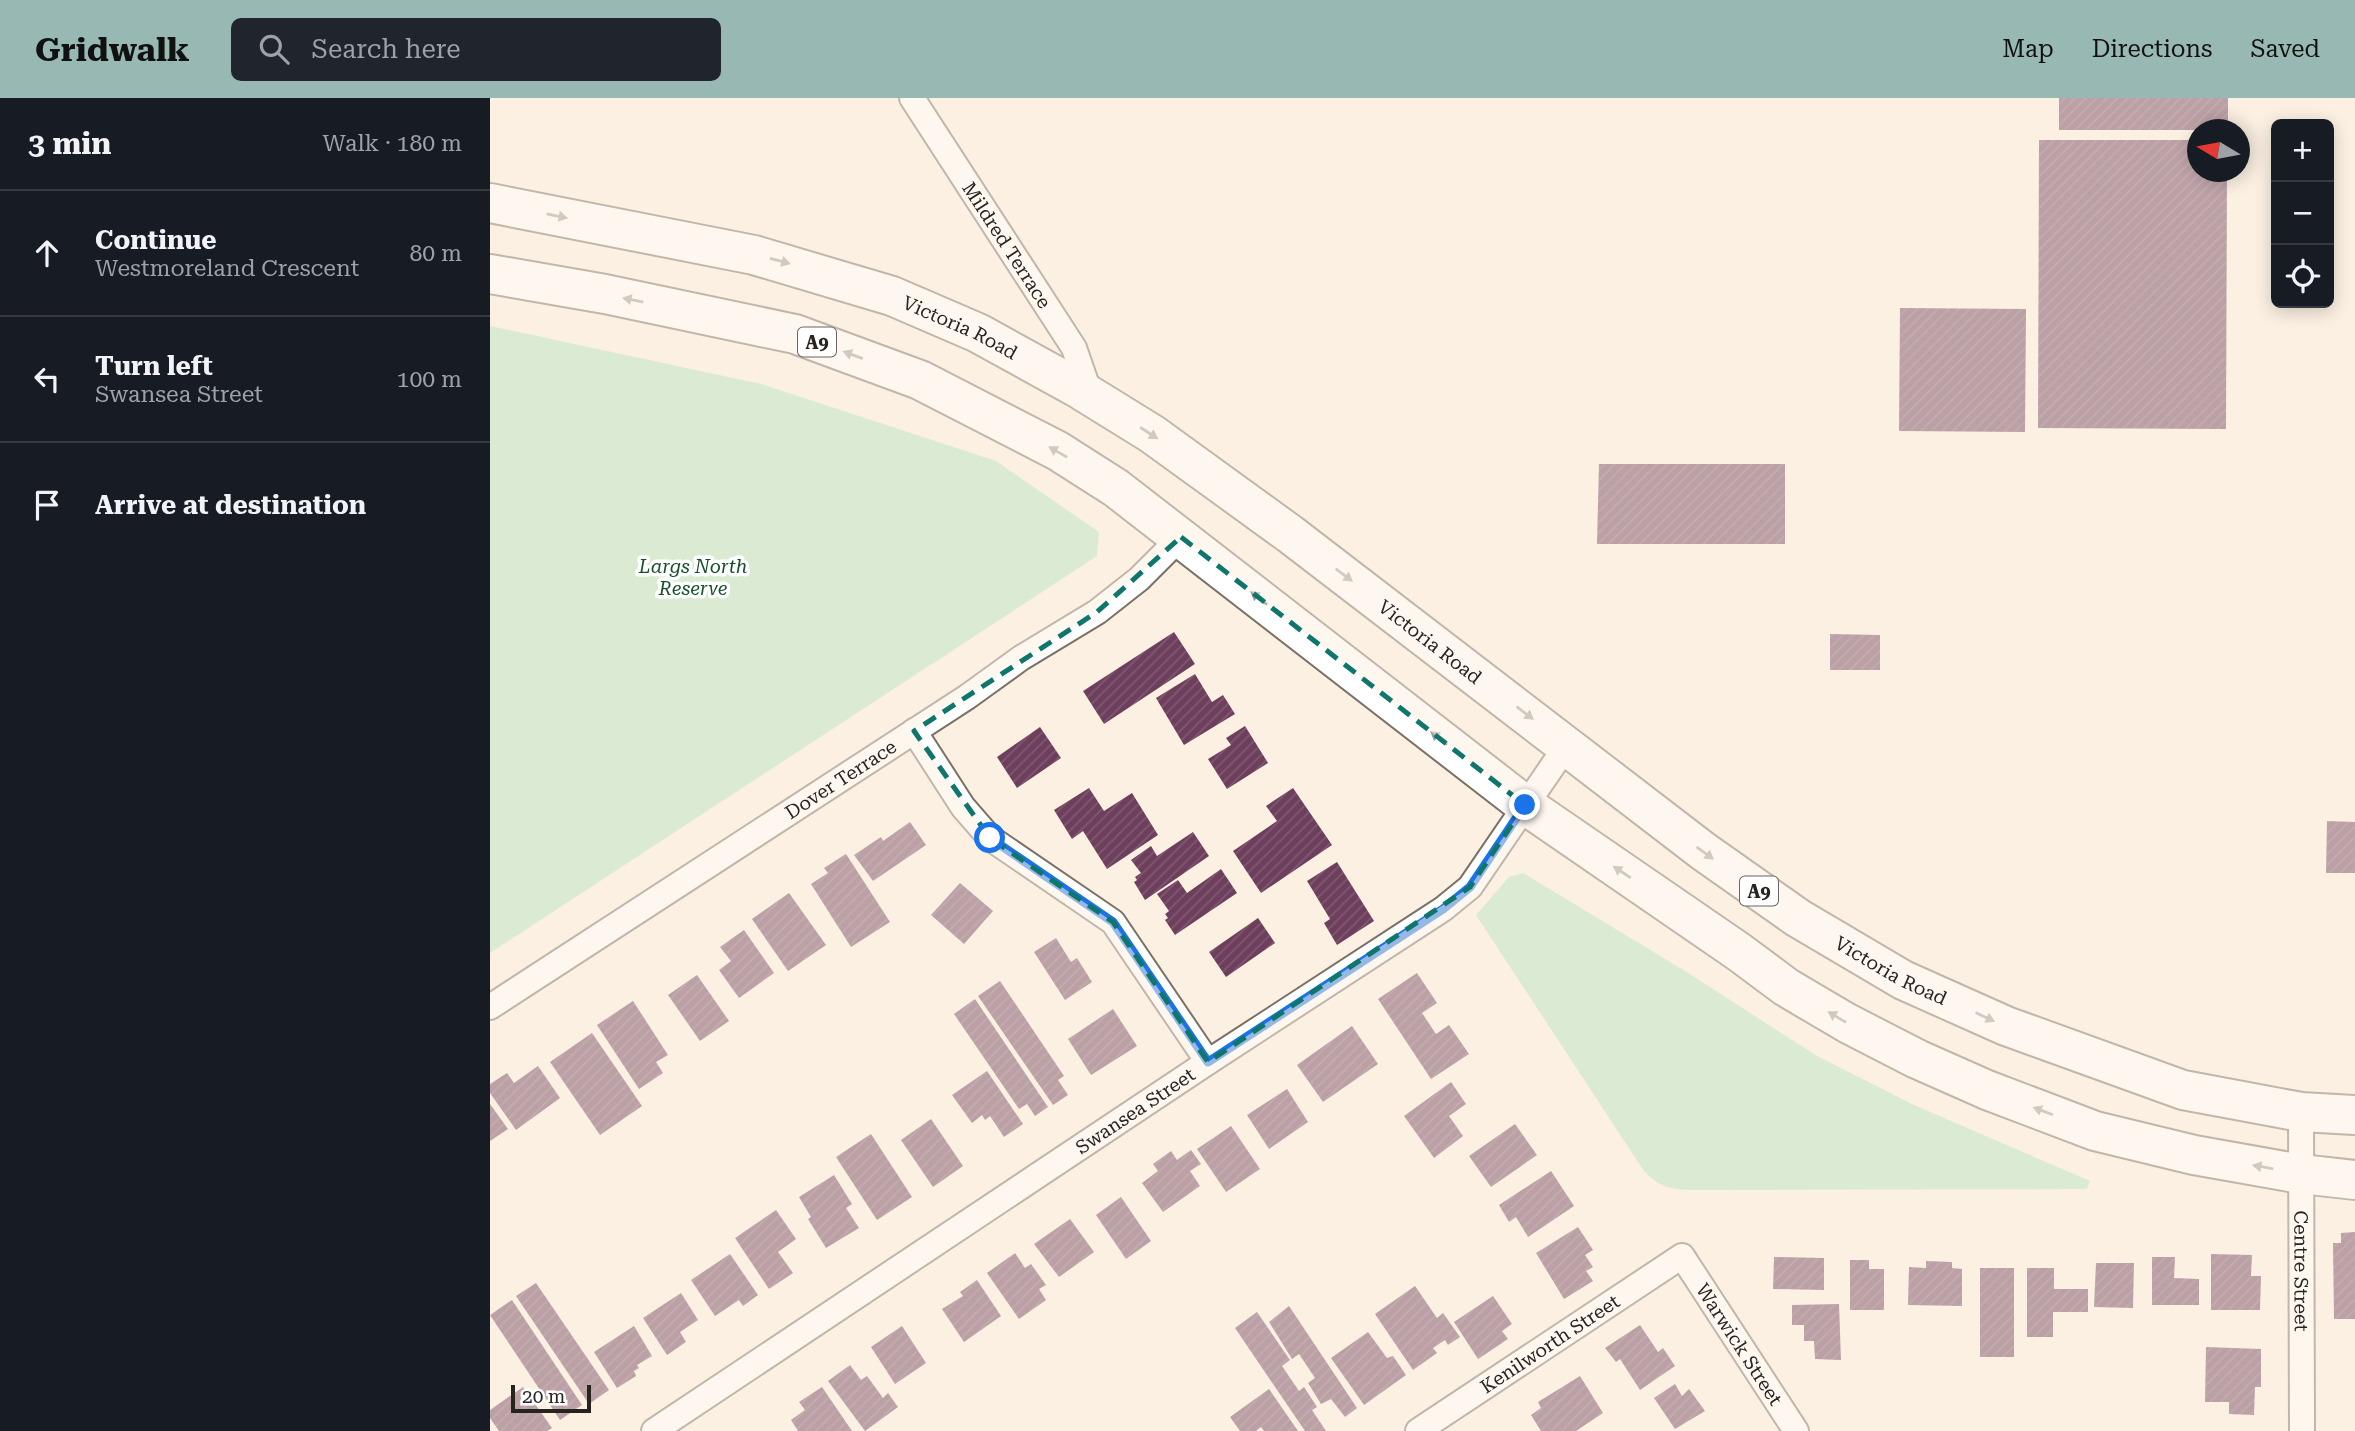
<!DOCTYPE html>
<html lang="en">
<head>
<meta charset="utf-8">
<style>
	:root { --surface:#171b24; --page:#20242c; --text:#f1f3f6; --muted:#9ea1a6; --line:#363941; --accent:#98b8b3 }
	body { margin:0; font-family:"Roboto Serif",serif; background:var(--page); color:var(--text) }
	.controls { position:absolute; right:21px; top:21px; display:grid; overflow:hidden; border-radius:10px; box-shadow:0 4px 18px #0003 }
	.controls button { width:63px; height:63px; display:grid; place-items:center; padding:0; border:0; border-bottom:2px solid var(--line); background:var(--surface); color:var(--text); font:35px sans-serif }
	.compass { position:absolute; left:1697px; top:21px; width:63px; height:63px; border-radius:50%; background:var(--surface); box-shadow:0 4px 18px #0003; rotate:280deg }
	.scale { position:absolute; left:21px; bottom:18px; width:80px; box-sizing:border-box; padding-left:7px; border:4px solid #27231e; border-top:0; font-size:19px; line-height:24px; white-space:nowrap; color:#27231e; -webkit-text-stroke:5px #fff; paint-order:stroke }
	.stop { position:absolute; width:21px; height:21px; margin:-16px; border:5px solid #1a73e8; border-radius:50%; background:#fff }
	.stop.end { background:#1a73e8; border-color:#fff; box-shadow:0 2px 7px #0008 }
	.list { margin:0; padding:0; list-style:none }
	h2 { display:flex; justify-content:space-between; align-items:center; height:91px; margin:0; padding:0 28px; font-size:30px }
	h2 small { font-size:23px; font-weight:400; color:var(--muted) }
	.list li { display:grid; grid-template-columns:46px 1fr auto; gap:21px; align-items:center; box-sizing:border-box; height:126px; padding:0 28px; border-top:2px solid var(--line) }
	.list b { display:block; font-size:26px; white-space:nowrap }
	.list p { margin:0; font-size:23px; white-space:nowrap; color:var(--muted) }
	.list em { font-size:23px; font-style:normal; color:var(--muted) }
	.icon { flex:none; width:38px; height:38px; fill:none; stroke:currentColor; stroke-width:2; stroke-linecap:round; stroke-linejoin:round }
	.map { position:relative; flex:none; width:1865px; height:1333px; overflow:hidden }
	header { display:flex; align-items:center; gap:42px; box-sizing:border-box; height:98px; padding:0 35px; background:var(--accent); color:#111 }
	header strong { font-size:33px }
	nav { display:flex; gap:38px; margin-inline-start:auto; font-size:24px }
	.search { width:490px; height:63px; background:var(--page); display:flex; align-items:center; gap:18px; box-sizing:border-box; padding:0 24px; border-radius:10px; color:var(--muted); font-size:26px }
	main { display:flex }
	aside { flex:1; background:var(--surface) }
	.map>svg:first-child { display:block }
	.park { fill:#b4e2be }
	.building { fill:url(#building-hatch) }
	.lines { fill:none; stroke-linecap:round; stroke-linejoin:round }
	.street-casing { stroke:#7a7064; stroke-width:28 }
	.highway-casing { stroke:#7a7064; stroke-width:42 }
	.street { stroke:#fff; stroke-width:24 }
	.highway { stroke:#fff; stroke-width:38 }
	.oneway { fill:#9e9c9a }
	.route { stroke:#1a73e8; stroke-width:9 }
	.marked { fill:none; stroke:#0f766e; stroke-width:5; stroke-dasharray:14 9; stroke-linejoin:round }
	.labels { text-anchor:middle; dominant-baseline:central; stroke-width:7; stroke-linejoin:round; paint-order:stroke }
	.shield { fill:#fff; stroke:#686562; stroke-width:2 }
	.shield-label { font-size:18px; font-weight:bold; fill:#27231e }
	.street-label { font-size:19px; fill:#27231e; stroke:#fff }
	.park-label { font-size:19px; font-style:italic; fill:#184f2a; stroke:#fff }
</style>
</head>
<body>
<header>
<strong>Gridwalk</strong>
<div class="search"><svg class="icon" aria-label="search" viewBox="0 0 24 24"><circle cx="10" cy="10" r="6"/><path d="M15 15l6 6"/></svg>Search here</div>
<nav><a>Map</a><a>Directions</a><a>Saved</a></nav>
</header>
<main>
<aside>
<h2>3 min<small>Walk · 180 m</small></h2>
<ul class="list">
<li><svg class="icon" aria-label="ahead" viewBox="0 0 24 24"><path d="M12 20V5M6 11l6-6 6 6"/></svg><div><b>Continue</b><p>Westmoreland Crescent</p></div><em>80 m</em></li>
<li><svg class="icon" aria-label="left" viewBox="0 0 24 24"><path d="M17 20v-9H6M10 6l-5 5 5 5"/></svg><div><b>Turn left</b><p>Swansea Street</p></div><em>100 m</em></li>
<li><svg class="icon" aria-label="arrive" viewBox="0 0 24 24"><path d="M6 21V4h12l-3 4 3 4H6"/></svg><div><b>Arrive at destination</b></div></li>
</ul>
</aside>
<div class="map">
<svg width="1865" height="1333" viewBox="0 0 1865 1333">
	<defs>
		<pattern id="building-hatch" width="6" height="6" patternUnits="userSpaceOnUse" patternTransform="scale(1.75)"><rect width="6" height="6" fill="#6e3f5d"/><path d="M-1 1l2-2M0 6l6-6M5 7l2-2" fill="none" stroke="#7e5870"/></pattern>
	</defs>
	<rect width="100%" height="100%" fill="#fbf0e2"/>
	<!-- park -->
	<g class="park">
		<polygon points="0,228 271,286 506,363 609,434 607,458 0,855"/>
		<path d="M1033,775L1195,873L1327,958L1424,1007L1600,1083L1597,1091L1202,1092C1179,1091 1171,1090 1154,1073L986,817L1019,779Z"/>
	</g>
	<!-- building -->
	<g class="building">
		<rect x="1569" y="0" width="169" height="32"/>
		<polygon points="1549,42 1708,42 1708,74 1737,74 1736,331 1548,330"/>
		<polygon points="1410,210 1536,211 1535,334 1409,333"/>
		<polygon points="1109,366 1295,366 1295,446 1107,446"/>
		<polygon points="684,534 705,566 614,626 593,593"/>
		<polygon points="1340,536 1390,537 1390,572 1340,572"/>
		<polygon points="705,576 722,604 733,597 745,616 694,647 666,600"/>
		<polygon points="755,628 778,665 737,691 718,661 741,647 736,640"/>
		<polygon points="550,629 571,660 527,690 507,659"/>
		<polygon points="599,690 614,713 642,695 668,737 617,771 593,733 582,741 564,712"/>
		<polygon points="803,690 842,747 771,795 743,753 787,723 776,708"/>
		<polygon points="1837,723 1865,724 1865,775 1836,775"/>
		<polygon points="420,724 436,747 383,783 364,757 391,739 393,743"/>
		<polygon points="703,734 719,758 655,802 644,784 647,782 645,779 651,775 641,762 661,748 667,758"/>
		<polygon points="356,756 400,824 361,849 321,786 338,775 334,770"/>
		<polygon points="847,764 884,823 847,847 834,825 840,821 817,783"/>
		<polygon points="731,771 747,795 685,837 675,822 678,820 675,816 679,813 667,796 688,782 697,795"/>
		<polygon points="470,785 503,813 474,846 441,817"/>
		<polygon points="299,795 336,847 298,873 262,821"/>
		<polygon points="768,820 785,845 736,879 719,854"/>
		<polygon points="254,832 284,875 249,900 229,872 241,863 230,849"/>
		<polygon points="566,840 581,864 587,860 602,884 575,902 544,854"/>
		<polygon points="927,875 947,905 932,915 946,936 959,927 979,956 941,981 888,901"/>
		<polygon points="207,877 239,923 210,943 178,897"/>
		<polygon points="510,883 574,978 568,982 578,997 563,1007 488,898"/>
		<polygon points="485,901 558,1009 545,1018 537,1006 529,1011 464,916"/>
		<polygon points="143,903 178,957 166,964 173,975 149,991 107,927"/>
		<polygon points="623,911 647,948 601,977 578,941"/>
		<polygon points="862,928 888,966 833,1004 807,967"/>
		<polygon points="102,935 152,1008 110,1037 60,964"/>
		<polygon points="48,968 70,1000 26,1032 0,995 0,986 17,975 24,985"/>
		<polygon points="497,973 533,1026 514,1039 500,1018 495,1022 492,1017 482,1025 462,997"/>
		<polygon points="961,984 976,1006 959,1018 973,1038 944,1060 914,1018"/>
		<polygon points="797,991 818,1024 779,1051 757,1017"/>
		<polygon points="0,1006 18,1031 0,1043"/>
		<polygon points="441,1021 473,1068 443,1089 411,1042"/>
		<polygon points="1025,1026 1047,1057 1001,1089 979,1058"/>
		<polygon points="741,1028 770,1071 736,1094 707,1051"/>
		<polygon points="381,1036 422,1099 387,1122 346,1059"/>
		<polygon points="701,1052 711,1066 700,1073 710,1088 673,1114 652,1085 668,1073 663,1066 681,1053 687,1062"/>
		<polygon points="1061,1073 1084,1108 1038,1139 1026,1119 1019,1124 1009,1107"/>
		<polygon points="344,1077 362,1106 356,1110 369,1130 336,1150 318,1121 321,1119 309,1099"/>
		<polygon points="631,1099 661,1143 636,1161 606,1117"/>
		<polygon points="286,1112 306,1141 288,1154 303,1175 279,1191 245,1140"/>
		<polygon points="580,1121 604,1154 569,1179 544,1146"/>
		<polygon points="1088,1129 1103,1152 1095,1157 1103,1169 1096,1173 1103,1183 1074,1201 1046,1155"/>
		<polygon points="1865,1134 1865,1221 1844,1221 1843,1145 1851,1145 1851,1135"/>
		<polygon points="525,1155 535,1170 541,1166 556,1187 549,1191 556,1202 529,1221 497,1175"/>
		<polygon points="240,1156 268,1197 253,1208 249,1202 225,1218 201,1182"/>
		<polygon points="1721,1156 1762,1157 1761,1178 1771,1178 1770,1212 1721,1212"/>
		<polygon points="1284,1159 1334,1160 1334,1192 1283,1191"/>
		<polygon points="1662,1159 1685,1159 1684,1180 1709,1181 1709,1207 1662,1207"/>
		<polygon points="1360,1162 1379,1162 1379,1171 1394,1171 1394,1212 1360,1212"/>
		<polygon points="1436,1163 1462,1164 1462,1170 1472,1171 1472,1208 1418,1207 1419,1169 1436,1170"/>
		<polygon points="1606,1165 1644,1165 1643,1210 1604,1209"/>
		<rect x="1490" y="1170" width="34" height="89"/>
		<polygon points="1537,1170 1564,1170 1564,1191 1598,1191 1598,1214 1563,1214 1563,1239 1537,1239"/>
		<polygon points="487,1182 511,1218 474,1244 452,1211 473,1198 470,1194"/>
		<polygon points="46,1185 119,1292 99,1306 26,1198"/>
		<polygon points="925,1188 947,1220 953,1215 970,1239 958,1247 955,1242 943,1250 947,1255 923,1272 885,1216"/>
		<polygon points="191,1195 208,1222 190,1234 196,1244 177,1257 153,1220"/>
		<polygon points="1003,1198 1022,1226 1012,1233 1018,1241 988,1261 964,1224"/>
		<polygon points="22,1202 92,1307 70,1322 0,1217"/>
		<polygon points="1349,1206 1351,1262 1325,1261 1324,1243 1314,1243 1314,1227 1302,1227 1302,1207"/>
		<polygon points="799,1208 867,1310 855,1319 841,1301 831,1306 818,1285 825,1280 809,1256 802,1261 779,1224"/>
		<polygon points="767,1214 800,1262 792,1268 809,1293 814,1289 827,1309 822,1312 836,1333 815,1333 745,1230"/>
		<polygon points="1150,1227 1168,1254 1173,1250 1185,1268 1150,1292 1130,1261 1126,1264 1115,1250"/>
		<polygon points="144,1228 162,1258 147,1267 149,1270 144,1273 146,1278 127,1290 104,1254"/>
		<polygon points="412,1228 436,1265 405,1286 381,1249"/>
		<polygon points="878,1234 897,1260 903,1258 916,1277 874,1307 841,1260"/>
		<polygon points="1716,1249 1771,1251 1771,1289 1765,1289 1764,1317 1739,1316 1739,1304 1715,1304"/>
		<polygon points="360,1267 371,1282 377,1278 393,1300 398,1295 408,1309 375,1333 338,1283"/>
		<polygon points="1090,1278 1113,1315 1086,1333 1051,1333 1041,1317 1051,1310 1048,1304"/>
		<polygon points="1185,1286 1192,1298 1199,1291 1215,1313 1185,1331 1164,1300"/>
		<polygon points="33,1289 62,1330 57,1333 9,1333 0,1320 0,1312"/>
		<polygon points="332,1289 362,1333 308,1333 301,1322 315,1312 309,1304"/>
		<polygon points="779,1291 808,1333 774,1333 771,1329 766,1333 750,1333 740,1319"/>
	</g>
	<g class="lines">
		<!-- street casing -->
		<g class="street-casing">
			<g id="street">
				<path id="s1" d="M422,0L584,250L601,299"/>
				<polyline points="424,633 473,709 500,740 623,824 718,964"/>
				<path id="s2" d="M0,909L477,599L531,560L607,514L649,481L691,439"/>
				<path id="s3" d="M1811,1014L1812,1333"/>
				<path id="s4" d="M164,1333L718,964L953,811L980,789L1077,647"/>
				<path id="s5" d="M928,1333L1192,1158L1306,1333"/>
			</g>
		</g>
		<!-- highway casing -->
		<g class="highway-casing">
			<g id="highway">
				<path id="s6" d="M0,105L264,157L402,198L488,235L586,289L662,336L800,436L1213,753L1308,820L1413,882L1516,928L1693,992L1811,1014L1865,1017"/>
				<polyline points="0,176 115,196 305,236 430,282 568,353 626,390 1035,707 1249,854 1296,889 1357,925 1427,961 1497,992 1605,1033 1704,1057 1811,1076 1865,1082"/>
			</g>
		</g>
		<!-- street -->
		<use href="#street" class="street"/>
		<!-- highway -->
		<use href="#highway" class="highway"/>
	</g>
	<!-- one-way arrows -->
	<defs><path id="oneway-solid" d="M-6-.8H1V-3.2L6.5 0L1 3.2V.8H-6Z" transform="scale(1.75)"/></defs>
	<g class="oneway">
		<use href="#oneway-solid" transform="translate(67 118) rotate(11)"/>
		<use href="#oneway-solid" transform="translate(290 163) rotate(15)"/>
		<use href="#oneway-solid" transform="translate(143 202) rotate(-168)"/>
		<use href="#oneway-solid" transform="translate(363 257) rotate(-160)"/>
		<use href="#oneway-solid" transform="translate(659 335) rotate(33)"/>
		<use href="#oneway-solid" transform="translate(568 354) rotate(-150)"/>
		<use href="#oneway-solid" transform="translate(854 477) rotate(37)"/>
		<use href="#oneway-solid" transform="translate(769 500) rotate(-142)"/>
		<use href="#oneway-solid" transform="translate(1035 615) rotate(37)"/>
		<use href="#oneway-solid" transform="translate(949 640) rotate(-142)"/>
		<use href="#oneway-solid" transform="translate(1215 755) rotate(36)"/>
		<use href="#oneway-solid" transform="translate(1132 774) rotate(-146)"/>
		<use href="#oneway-solid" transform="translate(1347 919) rotate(-149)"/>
		<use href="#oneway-solid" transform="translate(1495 919) rotate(25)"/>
		<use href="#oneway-solid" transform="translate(1553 1013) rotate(-159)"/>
		<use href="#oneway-solid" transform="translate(1773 1069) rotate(-170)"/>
	</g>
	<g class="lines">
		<!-- route -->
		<polyline class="route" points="500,740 623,824 718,964 953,811 980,789 1035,707"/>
	</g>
	<!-- marked area -->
	<path d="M0 0H1865V1333H0ZM691,439L1035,707L980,789L718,964L623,824L500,740L424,633L607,514Z" fill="#fbf0e2" fill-opacity=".55" fill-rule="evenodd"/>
	<path class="marked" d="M691,439L1035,707L980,789L718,964L623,824L500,740L424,633L607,514Z"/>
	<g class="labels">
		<!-- shield labels -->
		<g class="shield">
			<rect x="308" y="229.5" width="38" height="29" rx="5"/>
			<rect x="1250" y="778.5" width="38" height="29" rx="5"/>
		</g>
		<g class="shield-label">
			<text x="327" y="244">A9</text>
			<text x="1269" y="793">A9</text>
		</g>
		<!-- street labels -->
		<g class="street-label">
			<text stroke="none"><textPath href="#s1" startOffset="175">Mildred Terrace</textPath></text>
			<text stroke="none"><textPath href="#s6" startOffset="488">Victoria Road</textPath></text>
			<text stroke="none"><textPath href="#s6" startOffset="1055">Victoria Road</textPath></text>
			<text stroke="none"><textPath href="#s2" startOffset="418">Dover Terrace</textPath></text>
			<text stroke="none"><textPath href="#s6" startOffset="1622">Victoria Road</textPath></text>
			<text stroke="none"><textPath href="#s4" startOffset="578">Swansea Street</textPath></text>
			<text stroke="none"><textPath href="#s3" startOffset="159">Centre Street</textPath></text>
			<text stroke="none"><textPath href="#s5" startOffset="158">Kenilworth Street</textPath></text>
			<text stroke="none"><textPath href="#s5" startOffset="422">Warwick Street</textPath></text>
		</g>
		<!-- park labels -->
		<g class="park-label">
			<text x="203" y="468">Largs North<tspan x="203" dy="22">Reserve</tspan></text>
		</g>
	</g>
</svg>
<div class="controls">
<button>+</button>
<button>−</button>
<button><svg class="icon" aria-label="locate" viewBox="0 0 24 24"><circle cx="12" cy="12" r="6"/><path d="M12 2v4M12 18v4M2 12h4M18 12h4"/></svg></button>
</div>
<svg class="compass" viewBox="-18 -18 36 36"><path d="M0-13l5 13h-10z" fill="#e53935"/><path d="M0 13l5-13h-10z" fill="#9ea1a6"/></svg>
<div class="scale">20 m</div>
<div class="stop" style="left:500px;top:740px"></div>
<div class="stop end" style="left:1035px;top:707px"></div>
</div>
</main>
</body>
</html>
